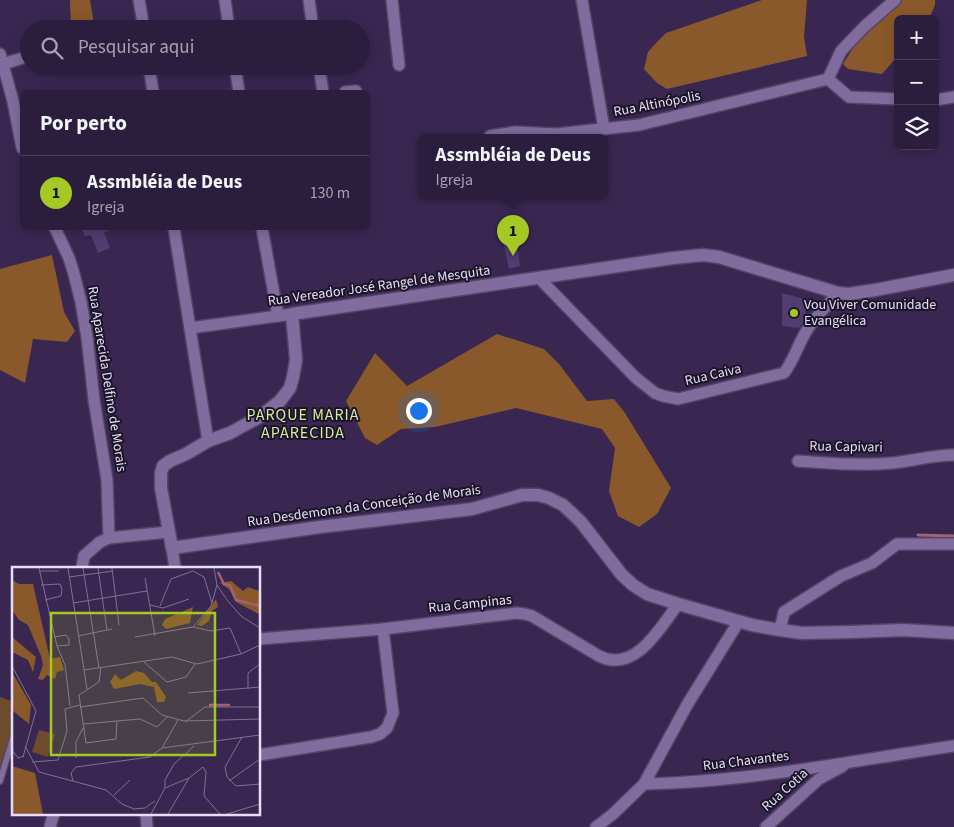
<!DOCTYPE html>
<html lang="pt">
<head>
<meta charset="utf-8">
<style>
	:root { --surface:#2b1d3d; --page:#332644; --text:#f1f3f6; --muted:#a6a2b0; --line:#473b57; --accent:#a5c824 }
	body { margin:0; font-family:"Source Sans 3",sans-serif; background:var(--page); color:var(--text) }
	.controls { position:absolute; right:15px; top:15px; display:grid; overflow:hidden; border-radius:8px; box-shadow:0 2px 12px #0003 }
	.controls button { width:45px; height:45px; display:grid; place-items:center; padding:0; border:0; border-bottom:1px solid var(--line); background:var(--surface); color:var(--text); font:25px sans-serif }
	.you { position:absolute; left:418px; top:410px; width:18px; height:18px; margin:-12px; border:4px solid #fff; border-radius:50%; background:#1a73e8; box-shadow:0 0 0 8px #1a73e833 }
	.badge { display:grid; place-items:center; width:32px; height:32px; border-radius:50%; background:var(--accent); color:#111; font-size:16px; font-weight:700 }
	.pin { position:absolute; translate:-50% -41px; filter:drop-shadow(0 1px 2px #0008) }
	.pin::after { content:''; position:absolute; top:26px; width:18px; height:15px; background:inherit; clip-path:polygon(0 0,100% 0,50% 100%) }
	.popup { position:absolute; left:418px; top:134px; width:190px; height:65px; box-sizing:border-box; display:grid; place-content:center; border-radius:8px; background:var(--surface); filter:drop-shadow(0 1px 4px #0005); font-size:16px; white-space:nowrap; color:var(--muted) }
	.popup b { font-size:19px; color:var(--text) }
	.popup::after { content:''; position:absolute; left:50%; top:100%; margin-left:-10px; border:10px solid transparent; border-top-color:var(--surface) }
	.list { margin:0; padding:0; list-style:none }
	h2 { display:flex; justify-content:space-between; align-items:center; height:65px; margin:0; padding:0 20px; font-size:21px }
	h2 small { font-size:16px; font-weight:400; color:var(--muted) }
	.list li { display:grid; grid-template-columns:32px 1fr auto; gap:15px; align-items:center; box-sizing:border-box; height:75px; padding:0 20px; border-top:1px solid var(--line) }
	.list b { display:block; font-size:19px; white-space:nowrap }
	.list p { margin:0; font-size:16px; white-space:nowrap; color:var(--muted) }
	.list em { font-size:16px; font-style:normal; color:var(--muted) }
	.icon { flex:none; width:28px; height:28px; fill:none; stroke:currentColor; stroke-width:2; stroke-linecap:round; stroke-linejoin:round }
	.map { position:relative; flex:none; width:954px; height:827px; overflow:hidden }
	.search { position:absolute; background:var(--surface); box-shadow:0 2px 12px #0003; left:20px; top:20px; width:350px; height:55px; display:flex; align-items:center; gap:12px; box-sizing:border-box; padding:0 18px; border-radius:28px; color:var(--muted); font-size:19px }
	.panel { position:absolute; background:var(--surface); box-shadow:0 2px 12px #0003; left:20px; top:90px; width:350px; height:140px; border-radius:8px }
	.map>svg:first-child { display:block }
	.green { fill:#6d4b2d }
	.forest { fill:#89592b }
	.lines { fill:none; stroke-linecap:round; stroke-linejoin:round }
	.stream { stroke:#a36173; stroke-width:3 }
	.building { fill:#523c70 }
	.lane-casing { stroke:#544468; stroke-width:8 }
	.street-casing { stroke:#544468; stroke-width:14 }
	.secondary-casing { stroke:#544468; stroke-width:15 }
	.lane { stroke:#806d9d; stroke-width:5.5 }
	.street { stroke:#806d9d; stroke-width:11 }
	.secondary { stroke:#806d9d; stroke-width:12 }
	.poi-dot { fill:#a5c824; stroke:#1c1528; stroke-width:2 }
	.labels { text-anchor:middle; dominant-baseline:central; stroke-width:4; stroke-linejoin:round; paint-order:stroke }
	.street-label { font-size:14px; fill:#e7ddf8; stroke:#1c1528 }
	.poi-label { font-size:14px; fill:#e7ddf8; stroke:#1c1528; text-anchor:start }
	.quarter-label { font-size:16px; letter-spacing:1px; fill:#d4eba0; stroke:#1c1528 }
	.inset-river { fill:none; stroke:#a36173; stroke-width:2.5 }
	.inset-road { fill:none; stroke:#7f7094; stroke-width:1 }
	.view { fill:#a5c824; fill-opacity:0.15; stroke:#a5c824; stroke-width:2.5 }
	.inset-edge { fill:none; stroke:#e7ddf8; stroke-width:2.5 }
</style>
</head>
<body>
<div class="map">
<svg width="954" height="827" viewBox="0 0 954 827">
	<rect width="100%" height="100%" fill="#392751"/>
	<!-- green -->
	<polygon class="green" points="0,697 14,702 14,727 0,771"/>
	<!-- forest -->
	<g class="forest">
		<polygon points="70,0 90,0 95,29 71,29"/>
		<polygon points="762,0 807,0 804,37 807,56 667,89 657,83 644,69 648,52 656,43 666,33"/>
		<polygon points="902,0 935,0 935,5 929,19 898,19 898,56 882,74 848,69 843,64 855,45"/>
		<polygon points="52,255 64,312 75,331 67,342 33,339 25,383 0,370 0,269"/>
		<polygon points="497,334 544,349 559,364 587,401 614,399 625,413 671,488 657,514 639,527 618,516 609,491 615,448 602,429 516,408 435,427 401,429 377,445 365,438 346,401 375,353 407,386"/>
	</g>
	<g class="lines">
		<!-- stream -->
		<polyline class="stream" points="918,535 954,536"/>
	</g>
	<!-- building -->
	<g class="building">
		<polygon points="81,228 109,228 109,231 104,232 110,248 98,253 91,235 85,236"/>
		<polygon points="517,243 520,266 509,269 504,245"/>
		<polygon points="782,293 809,300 803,322 799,328 782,326"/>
	</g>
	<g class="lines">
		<!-- lane casing -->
		<g class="lane-casing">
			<polyline id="lane" points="0,781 14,734"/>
		</g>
		<!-- street casing -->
		<g class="street-casing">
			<g id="street">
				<polyline points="139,0 144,29"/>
				<polyline points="225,0 229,29"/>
				<polyline points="309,0 313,29"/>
				<polyline points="392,0 399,65"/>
				<polyline points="582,0 604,129"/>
				<polyline points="0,54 13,101 22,148"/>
				<polyline points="3,64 29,56"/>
				<polyline points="149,66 153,92"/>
				<polyline points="235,66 239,92"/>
				<polyline points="319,66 323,92"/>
				<polyline points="828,79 841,51 865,26 895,0"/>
				<polyline points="828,79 849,97 898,99"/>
				<polyline points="345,92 356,91"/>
				<polyline points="935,100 954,97"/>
				<polyline points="490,136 515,132 556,134 639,125 828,79"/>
				<polyline points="55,228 69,258 74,274 81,302 87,337 94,400 107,480 109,538"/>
				<polyline points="174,228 208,441"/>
				<polyline points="262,228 278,316"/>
				<path d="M539,278L636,378L655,393L663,396L678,399L784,373C794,360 798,344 807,330C815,317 828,305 838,293"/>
				<polyline points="190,328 292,314"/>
				<path d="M798,461C829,463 860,466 892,463C913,461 933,455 954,455"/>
				<polyline points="172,548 175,568"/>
				<polyline points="82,568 84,556 100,542 109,538 168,532"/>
				<polyline points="780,630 784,612 841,576 872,563 897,544 954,544"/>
				<path d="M259,639L383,629L517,613L525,614L532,616L599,656C635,674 660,628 678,604"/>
				<polyline points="259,755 371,737 380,734 387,728 393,713 383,629"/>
				<polyline points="644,784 687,705 739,621"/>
				<polyline points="146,813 147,827"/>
				<polyline points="50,827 54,813"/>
				<path d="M596,827L613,814L644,784C748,782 851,761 954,746"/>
				<polyline points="766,827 819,779 843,766"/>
			</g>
		</g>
		<!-- secondary casing -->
		<g class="secondary-casing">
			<polyline id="secondary" points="954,275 875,290 849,294 838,293 719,257 703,255 673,258 292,314 296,360 293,377 290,388 280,401 261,416 230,433 208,441 186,454 170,461 163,466 161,473 161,488 172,548 320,527 472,509 522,495 538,495 549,498 563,505 581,522 622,575 633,585 647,594 678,604 752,625 774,629 801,633 851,632 903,630 954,633"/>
		</g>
		<!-- lane -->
		<use href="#lane" class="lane"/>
		<!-- street -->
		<use href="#street" class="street"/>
		<!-- secondary -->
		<use href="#secondary" class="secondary"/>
	</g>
	<!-- markers -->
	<circle class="poi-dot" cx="794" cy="313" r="5"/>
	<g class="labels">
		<!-- street labels -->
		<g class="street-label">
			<text transform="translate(657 104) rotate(-11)">Rua Altinópolis</text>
			<text transform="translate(379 286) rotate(-8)">Rua Vereador José Rangel de Mesquita</text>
			<text transform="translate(713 375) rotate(-13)">Rua Caiva</text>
			<text transform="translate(107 379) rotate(81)">Rua Aparecida Delfino de Morais</text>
			<text transform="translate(846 447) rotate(1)">Rua Capivari</text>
			<text transform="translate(364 506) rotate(-8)">Rua Desdemona da Conceição de Morais</text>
			<text transform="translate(470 604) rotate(-6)">Rua Campinas</text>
			<text transform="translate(746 761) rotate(-7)">Rua Chavantes</text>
			<text transform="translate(785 790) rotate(-42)">Rua Cotia</text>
		</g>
		<!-- poi labels -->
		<g class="poi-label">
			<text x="804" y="305">Vou Viver Comunidade<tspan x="804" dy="16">Evangélica</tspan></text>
		</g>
		<!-- quarter labels -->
		<g class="quarter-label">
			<text x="303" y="415">PARQUE MARIA<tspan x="303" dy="18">APARECIDA</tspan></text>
		</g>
	</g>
	<!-- overview -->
	<g transform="translate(12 567)">
		<rect width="248" height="248" fill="#392751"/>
		<path d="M27,163L43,167L36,190L20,185Z" fill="#6d4b2d"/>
		<path d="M0,13L7,17H21L38,92L48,90L52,103L45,105L43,112L35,108L31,113L26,112L31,98L29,89L16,58L7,53L0,43ZM219,14L231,24L236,20L247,24V47L224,35L217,22L208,16ZM204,32L206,40L200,44L197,54L190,59L185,58ZM181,40L178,56L154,62L150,58L153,52ZM0,70L24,90L21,105L16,93L0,85ZM124,104L132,106L140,115H144L154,130L152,135H145L142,120L128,117L102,122L98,115L103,107L109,113ZM0,105L19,138L17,157L0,143ZM0,199L23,206L31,247H0Z" fill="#89592b"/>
		<path class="inset-river" d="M206,5L212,17L218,18L224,33L248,39M197,138H218"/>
		<path class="inset-road" d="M27,1L45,79L53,98L58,139M56,1L75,122M71,1L87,101M86,1L95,63M100,1L107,58M202,1L205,18L215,33L229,49L248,61M28,4H47M57,10L101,4M133,11L143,69M29,18L48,17L50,22L49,29L33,33M61,36L135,24M138,38L151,41L177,32M148,39L159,12L181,4L192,10L200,36M181,60L199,64L218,61L229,87M181,60L199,39L205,18M66,69L100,62M42,70L54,68L57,72V78L45,79M123,70L181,60M132,95L155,115L174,110L183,97M0,99L24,144L11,190M89,100L87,115L67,128L74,176L104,172L105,154M72,103L160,90L185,97L229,87L248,78M236,122V106L248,97M176,126L248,120M68,140L131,131L150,148L172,154L248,152M173,155L193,140H248M71,157L128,152L145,160L155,150M230,170L213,200L215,210L224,219L248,217M13,179L27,205L94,223L110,237L122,242L133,241L143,234M150,181L166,153M0,183L6,191L12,189M64,191V175L71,161M20,195L46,193L55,164L53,142L68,138M61,214L59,206L64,200L138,190L150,181L248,168M217,214L248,192M153,221V213L162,197L182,179M102,228L118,213M139,247L153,221L177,211L191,200L194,205L192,229L208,247M156,247L177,211M215,247L248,237"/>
		<path class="view" d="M39,46H203V188H39Z"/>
		<rect width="248" height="248" class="inset-edge"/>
	</g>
</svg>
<div class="controls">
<button>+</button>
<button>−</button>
<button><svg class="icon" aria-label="layers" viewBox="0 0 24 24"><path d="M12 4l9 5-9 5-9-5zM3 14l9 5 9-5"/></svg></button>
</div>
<div class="you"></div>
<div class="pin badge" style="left:513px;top:256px">1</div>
<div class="popup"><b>Assmbléia de Deus</b>Igreja</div>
<div class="search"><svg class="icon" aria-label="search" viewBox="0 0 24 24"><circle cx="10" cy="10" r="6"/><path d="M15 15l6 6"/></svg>Pesquisar aqui</div>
<section class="panel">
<h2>Por perto<small></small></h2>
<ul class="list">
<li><span class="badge">1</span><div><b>Assmbléia de Deus</b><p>Igreja</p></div><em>130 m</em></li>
</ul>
</section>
</div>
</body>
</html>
